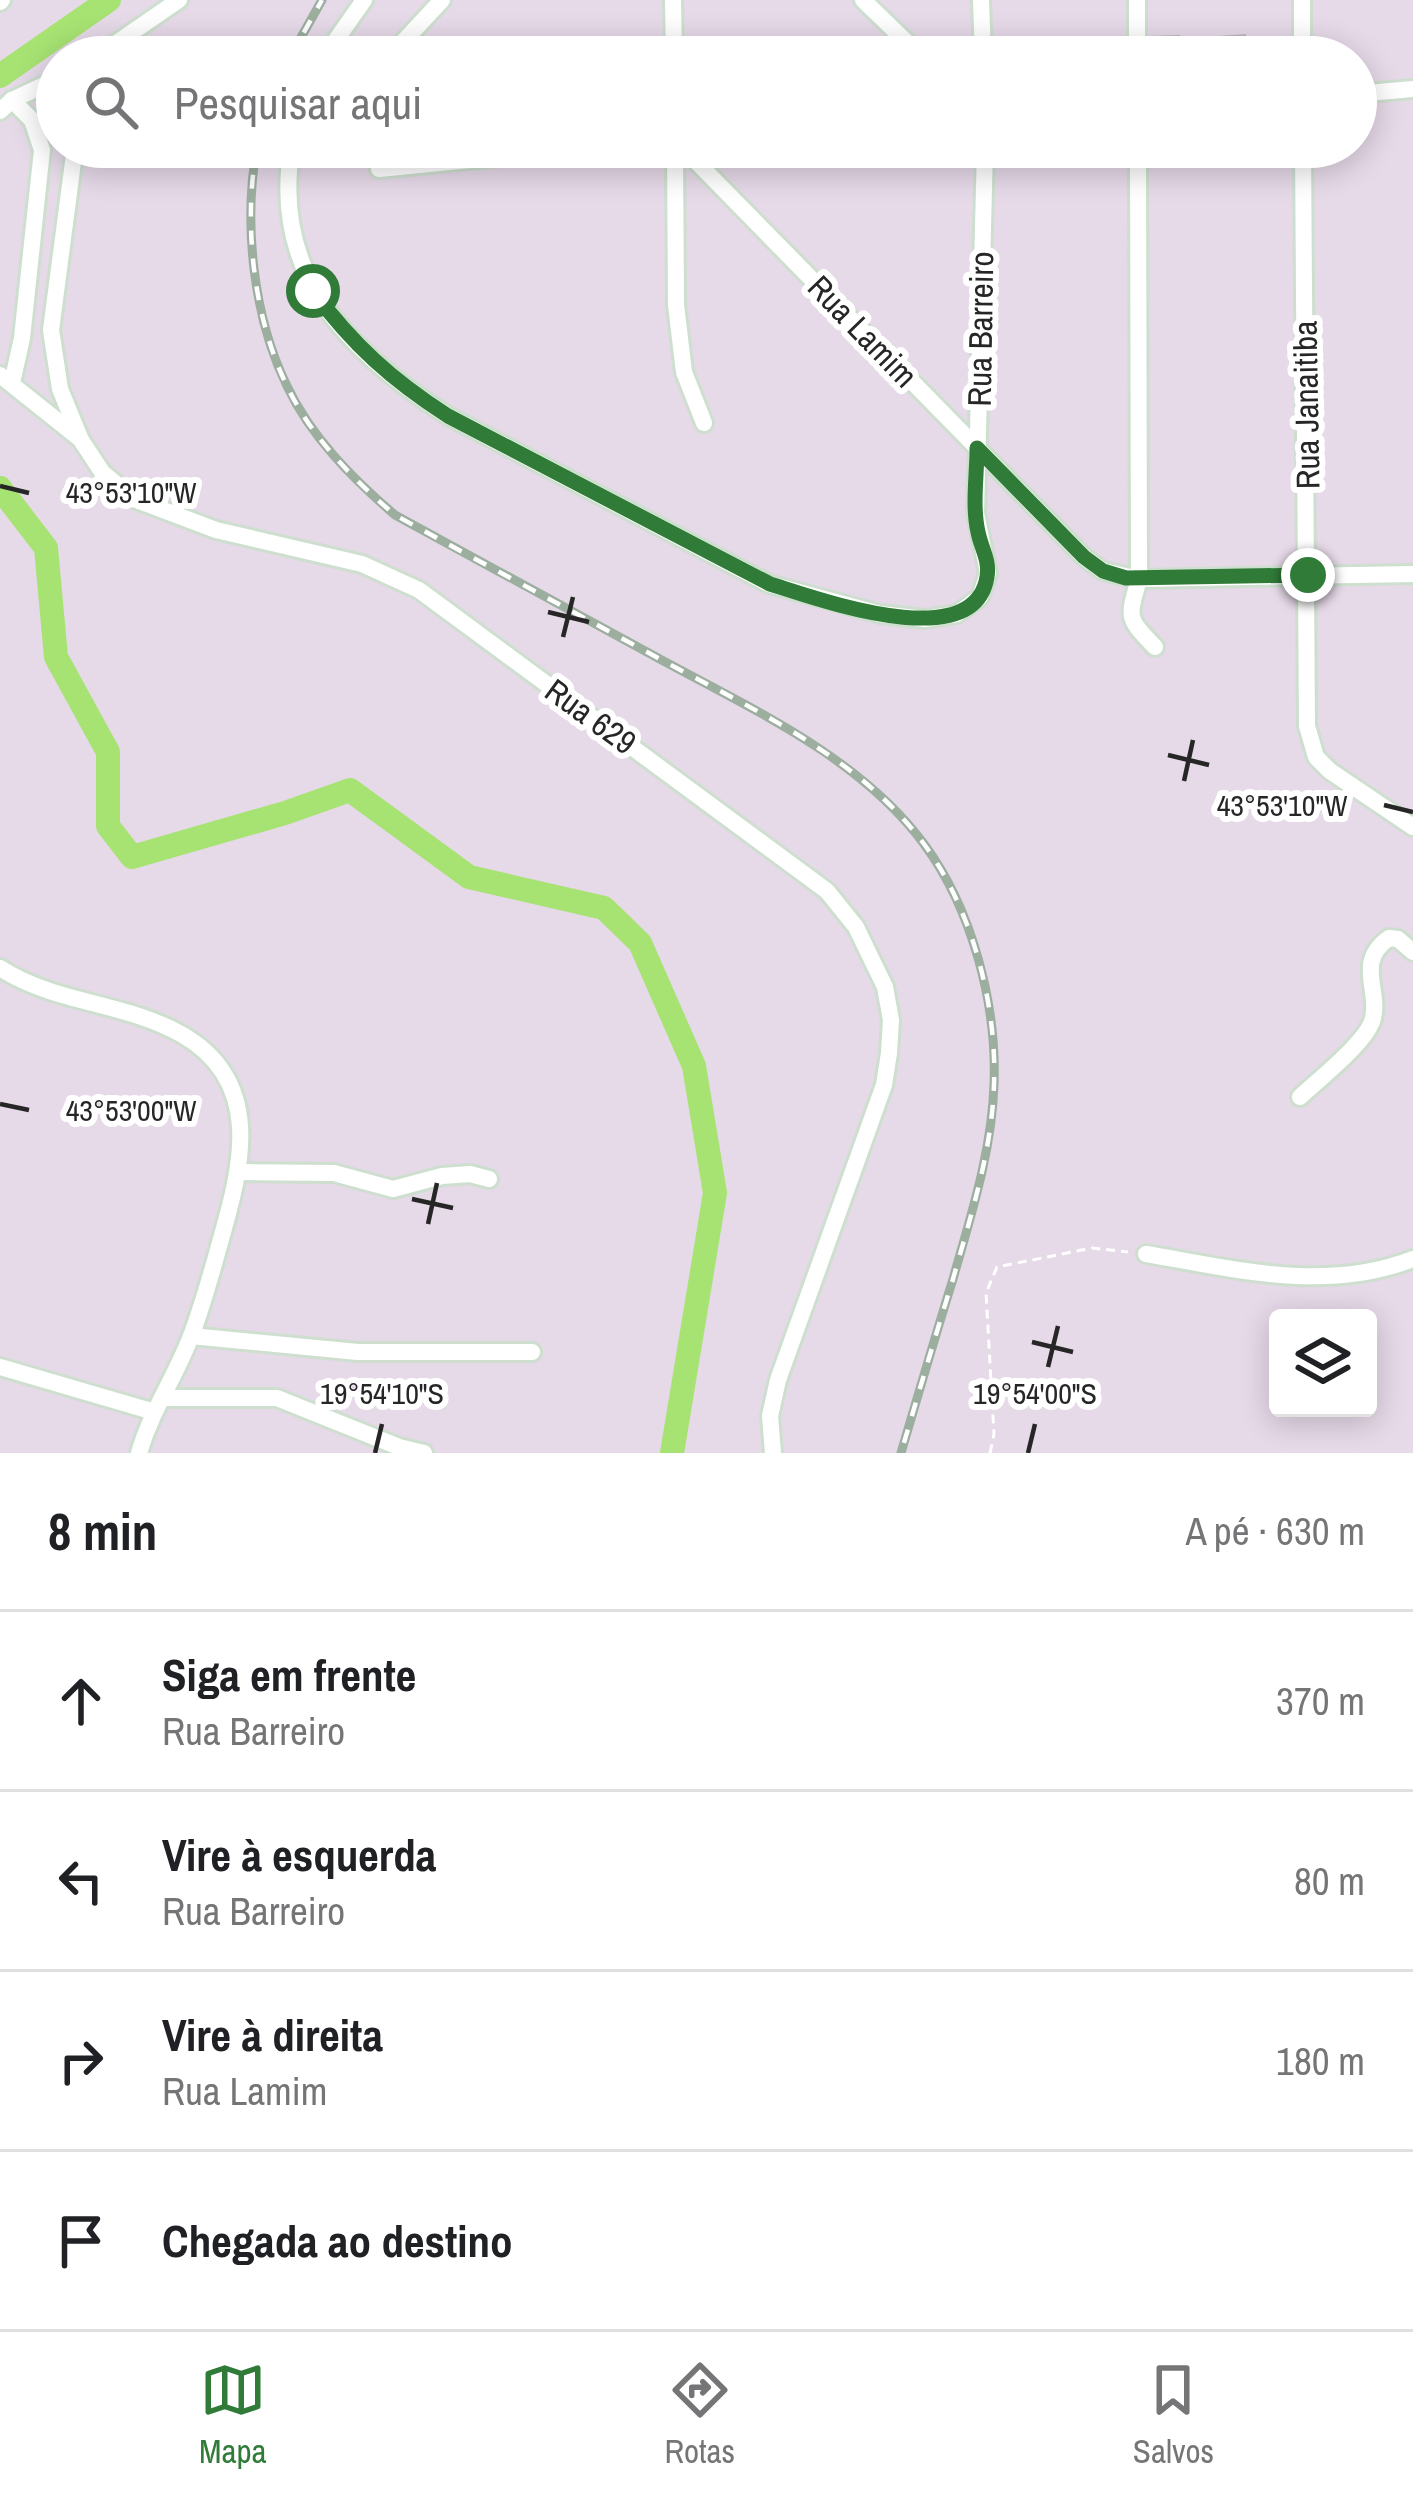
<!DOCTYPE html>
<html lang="pt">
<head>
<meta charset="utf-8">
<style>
	:root { --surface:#fff; --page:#f2f2f2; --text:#202124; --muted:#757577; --line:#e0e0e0; --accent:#307b38 }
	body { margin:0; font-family:"Archivo Narrow",sans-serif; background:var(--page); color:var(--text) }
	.controls { position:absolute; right:36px; bottom:36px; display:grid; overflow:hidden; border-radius:12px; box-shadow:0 6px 30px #0003 }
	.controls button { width:108px; height:108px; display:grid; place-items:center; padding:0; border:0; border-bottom:3px solid var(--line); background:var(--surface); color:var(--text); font:60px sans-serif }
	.stop { position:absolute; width:36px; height:36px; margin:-27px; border:9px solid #307b38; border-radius:50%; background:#fff }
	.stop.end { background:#307b38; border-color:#fff; box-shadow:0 3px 12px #0008 }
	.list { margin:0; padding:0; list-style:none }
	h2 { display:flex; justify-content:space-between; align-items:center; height:156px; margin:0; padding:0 48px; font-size:51px }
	h2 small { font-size:39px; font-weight:400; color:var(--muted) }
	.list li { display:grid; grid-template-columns:78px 1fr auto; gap:36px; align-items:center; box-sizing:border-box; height:180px; padding:0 48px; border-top:3px solid var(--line) }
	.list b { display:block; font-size:45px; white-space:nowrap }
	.list p { margin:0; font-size:39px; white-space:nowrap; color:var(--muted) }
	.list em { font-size:39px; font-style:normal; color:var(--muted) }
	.icon { flex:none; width:66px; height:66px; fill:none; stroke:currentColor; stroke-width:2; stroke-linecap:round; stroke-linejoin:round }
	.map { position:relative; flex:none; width:1413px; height:1453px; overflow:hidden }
	.search { position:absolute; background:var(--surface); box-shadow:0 6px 30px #0003; left:36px; right:36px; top:36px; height:132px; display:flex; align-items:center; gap:30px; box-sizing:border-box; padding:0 42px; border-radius:66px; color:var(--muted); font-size:45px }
	.sheet { height:876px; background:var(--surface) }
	nav { display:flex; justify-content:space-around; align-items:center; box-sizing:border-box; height:168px; border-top:3px solid var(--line); background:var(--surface); font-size:33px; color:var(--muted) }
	nav a { display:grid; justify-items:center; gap:6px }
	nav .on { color:var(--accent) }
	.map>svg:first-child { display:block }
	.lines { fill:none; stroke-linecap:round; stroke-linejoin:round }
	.river { stroke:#a7e373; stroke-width:24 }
	.building { fill:#c2b7c3 }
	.minor-casing { stroke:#cedfcf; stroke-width:22 }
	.path { stroke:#fff; stroke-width:3; stroke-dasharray:9 6; stroke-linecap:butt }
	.minor { stroke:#fff; stroke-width:16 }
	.rail-casing { stroke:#9caf9f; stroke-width:9 }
	.rail { stroke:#fff; stroke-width:4.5; stroke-dasharray:14; stroke-linecap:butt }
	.route { stroke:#307b38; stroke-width:15 }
	.ticks { fill:none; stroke:#262626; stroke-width:4.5 }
	.labels { text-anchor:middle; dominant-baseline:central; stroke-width:12; stroke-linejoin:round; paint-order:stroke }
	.street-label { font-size:33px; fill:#262626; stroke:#fff }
	.ticks-label { font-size:30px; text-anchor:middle; fill:#262626; stroke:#fff; stroke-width:12; stroke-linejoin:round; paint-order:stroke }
</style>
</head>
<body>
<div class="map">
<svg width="1413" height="1453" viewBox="0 0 1413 1453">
	<rect width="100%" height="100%" fill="#e6d9e8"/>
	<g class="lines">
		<!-- river -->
		<g class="river">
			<polyline points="0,76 109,0"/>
			<polyline points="0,488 46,548 56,657 108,752 108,826 132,857 285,813 350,790 469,877 604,908 640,943 694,1066 715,1193 672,1453"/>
		</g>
	</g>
	<!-- building -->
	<g class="building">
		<polygon points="1246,34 1247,57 1217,57 1218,36"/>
		<polygon points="1180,35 1185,57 1150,57 1150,36"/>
	</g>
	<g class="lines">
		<!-- minor casing -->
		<g class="minor-casing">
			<g id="minor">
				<polyline points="673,0 674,57"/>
				<polyline points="863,0 922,57"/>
				<polyline points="981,0 983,57"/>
				<polyline points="1137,0 1137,57"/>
				<polyline points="1302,0 1302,57"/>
				<polyline points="0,2 2,0"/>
				<polyline points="103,57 112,46 179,0"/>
				<polyline points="324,57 364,0"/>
				<polyline points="389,57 442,0"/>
				<polyline points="1356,94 1413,89"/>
				<polyline points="0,111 12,100 57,79"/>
				<polyline points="75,147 51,330 60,389 81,440 102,472 134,499 216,530 362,564 419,590 827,891 856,927 885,987 891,1020 889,1053 884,1085 778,1380 770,1416 773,1453"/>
				<path d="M292,147C270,274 348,352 448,416L769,584L880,614L925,619L957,614L980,597L988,573L976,513L985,147"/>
				<polyline points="675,147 676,305 684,372 704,423"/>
				<polyline points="682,147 1084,557 1103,571 1139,579 1413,574"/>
				<path d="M1138,147L1139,579C1128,618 1126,617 1155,647"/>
				<polyline points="1303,147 1307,726 1316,757 1330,771 1413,827"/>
				<polyline points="379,169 600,147"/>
				<polyline points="0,375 79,438"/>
				<polyline points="12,383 22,338 42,150 32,120 12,100"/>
				<path d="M0,968C56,1004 124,1002 181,1034C264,1081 242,1165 221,1239C212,1271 203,1305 191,1336C175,1378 152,1409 139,1453"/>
				<path d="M1300,1097C1318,1080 1369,1040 1373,1018C1380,989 1355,962 1389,938L1398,939L1413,952"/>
				<polyline points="240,1172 334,1173 393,1189 442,1176 470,1174 489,1179"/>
				<path d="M1146,1254C1234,1269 1326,1293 1413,1259"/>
				<polyline points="191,1336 358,1352 532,1352"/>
				<polyline points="0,1367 151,1411"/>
				<polyline points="163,1398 277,1398 399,1447 424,1453"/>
			</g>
		</g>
		<!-- path -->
		<polyline class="path" points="990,1453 994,1434 986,1293 997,1267 1092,1248 1128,1252"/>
		<!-- minor -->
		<use href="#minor" class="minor"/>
		<!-- rail casing -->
		<g class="rail-casing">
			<g id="rail">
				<polyline points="290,57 322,0"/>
				<path d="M257,147C243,222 253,317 287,386C311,437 353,479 395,515C482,563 570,610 658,658C750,708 860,757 924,844C972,909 997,1004 994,1084C992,1151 971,1215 953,1279C935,1337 918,1395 901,1453"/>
			</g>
		</g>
		<!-- rail -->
		<use href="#rail" class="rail"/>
	</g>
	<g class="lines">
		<!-- route -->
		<path class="route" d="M313,291C353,345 392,380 448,416L770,584C816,598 974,657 987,577C990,560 981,548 978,532C972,506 977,475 977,448L1084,557L1103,571L1126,578L1308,575"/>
	</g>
	<!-- ticks -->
	<path class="ticks" d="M0,486L29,493M548,612L589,622M563,637L573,597M1168,755L1209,765M1184,781L1193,740M1384,805L1413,812M0,1104L29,1110M412,1199L453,1208M428,1224L437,1183M1032,1342L1073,1352M1048,1367L1058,1326M375,1453L382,1424M1028,1453L1035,1424"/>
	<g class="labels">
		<!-- street labels -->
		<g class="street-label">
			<text transform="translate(980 329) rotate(-89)">Rua Barreiro</text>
			<text transform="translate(863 331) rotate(46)">Rua Lamim</text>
			<text transform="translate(1306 405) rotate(-91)">Rua Janaitiba</text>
			<text transform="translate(591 716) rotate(36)">Rua 629</text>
		</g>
	</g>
	<g class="ticks-label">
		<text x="131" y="503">43°53'10"W</text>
		<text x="1282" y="816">43°53'10"W</text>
		<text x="131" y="1121">43°53'00"W</text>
		<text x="382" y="1404">19°54'10"S</text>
		<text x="1035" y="1404">19°54'00"S</text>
	</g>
</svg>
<div class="controls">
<button><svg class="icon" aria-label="layers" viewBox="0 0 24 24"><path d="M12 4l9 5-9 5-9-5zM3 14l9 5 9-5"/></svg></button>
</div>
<div class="stop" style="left:313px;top:291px"></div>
<div class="stop end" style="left:1308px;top:575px"></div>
<div class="search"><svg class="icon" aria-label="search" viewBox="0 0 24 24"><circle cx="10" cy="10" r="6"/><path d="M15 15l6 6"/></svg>Pesquisar aqui</div>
</div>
<section class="sheet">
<h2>8 min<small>A pé · 630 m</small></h2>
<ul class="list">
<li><svg class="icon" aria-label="ahead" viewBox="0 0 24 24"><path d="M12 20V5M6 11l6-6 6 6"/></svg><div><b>Siga em frente</b><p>Rua Barreiro</p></div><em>370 m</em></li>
<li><svg class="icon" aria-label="left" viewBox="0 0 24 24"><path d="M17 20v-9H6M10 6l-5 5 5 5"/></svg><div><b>Vire à esquerda</b><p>Rua Barreiro</p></div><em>80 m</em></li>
<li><svg class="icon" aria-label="right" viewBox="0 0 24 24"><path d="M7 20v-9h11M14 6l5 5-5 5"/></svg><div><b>Vire à direita</b><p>Rua Lamim</p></div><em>180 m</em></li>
<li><svg class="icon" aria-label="arrive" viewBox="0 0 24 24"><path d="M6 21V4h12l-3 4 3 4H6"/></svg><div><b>Chegada ao destino</b></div></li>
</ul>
</section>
<nav>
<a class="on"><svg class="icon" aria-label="map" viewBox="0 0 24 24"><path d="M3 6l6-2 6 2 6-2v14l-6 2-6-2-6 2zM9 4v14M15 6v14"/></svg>Mapa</a>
<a><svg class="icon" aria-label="directions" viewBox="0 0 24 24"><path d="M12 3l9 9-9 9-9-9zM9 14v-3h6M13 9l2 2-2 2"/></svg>Rotas</a>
<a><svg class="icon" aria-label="saved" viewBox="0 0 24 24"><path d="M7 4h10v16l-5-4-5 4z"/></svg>Salvos</a>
</nav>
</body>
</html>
